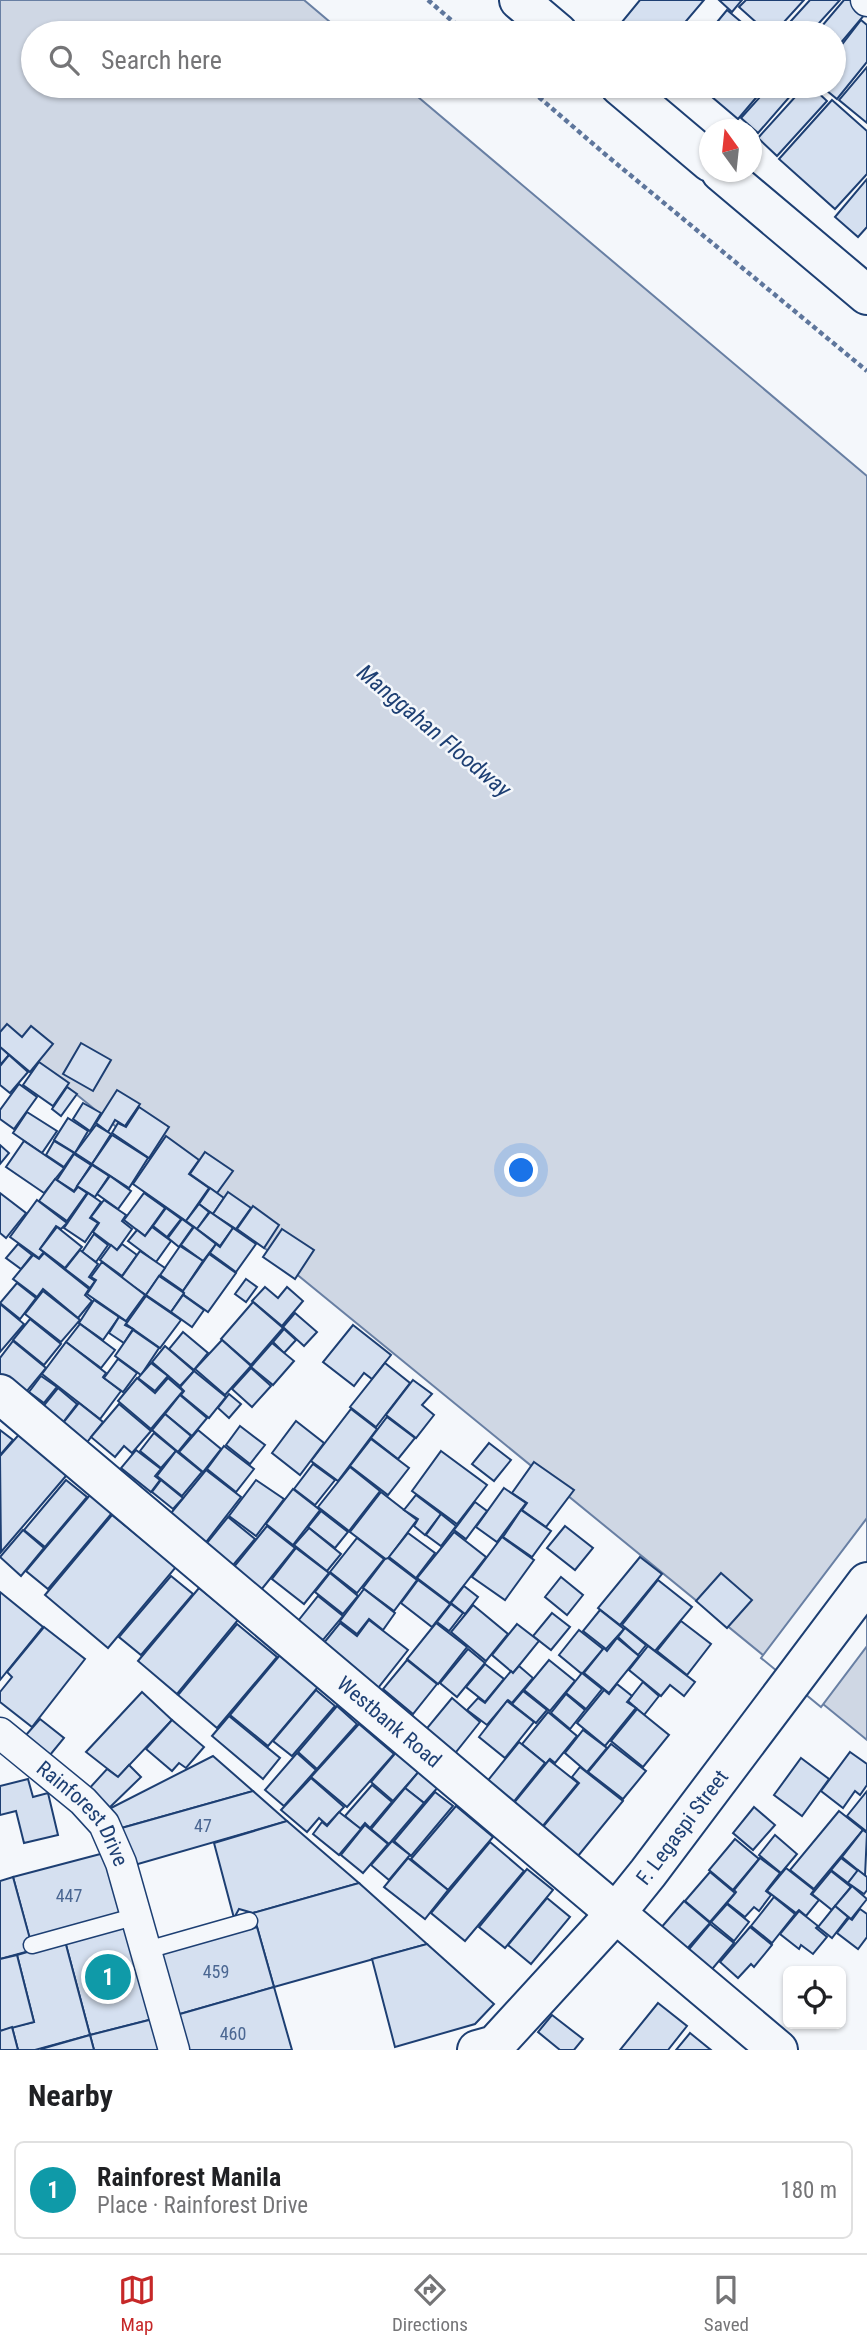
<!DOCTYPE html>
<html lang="en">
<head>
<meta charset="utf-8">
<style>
	:root { --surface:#fff; --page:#f2f2f2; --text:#202124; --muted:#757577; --line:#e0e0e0; --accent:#c62828 }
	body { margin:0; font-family:"Roboto Condensed",sans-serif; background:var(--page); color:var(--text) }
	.controls { position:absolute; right:21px; bottom:21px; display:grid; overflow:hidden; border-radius:10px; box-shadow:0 2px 5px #0004 }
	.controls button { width:63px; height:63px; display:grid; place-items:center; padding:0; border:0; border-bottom:2px solid var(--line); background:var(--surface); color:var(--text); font:35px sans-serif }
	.compass { position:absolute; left:699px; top:119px; width:63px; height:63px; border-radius:50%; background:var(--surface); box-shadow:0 2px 5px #0004; rotate:345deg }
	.you { position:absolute; left:522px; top:1171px; width:24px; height:24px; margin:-18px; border:5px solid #fff; border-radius:50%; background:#1a73e8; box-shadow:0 0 0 10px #1a73e833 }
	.badge { display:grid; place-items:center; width:46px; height:46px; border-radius:50%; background:var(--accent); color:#fff; font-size:23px; font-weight:700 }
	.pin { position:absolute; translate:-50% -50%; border:4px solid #fff; box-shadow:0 2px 7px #0006 }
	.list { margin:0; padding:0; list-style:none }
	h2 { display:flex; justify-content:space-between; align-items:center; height:91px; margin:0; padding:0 28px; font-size:30px }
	h2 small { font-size:23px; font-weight:400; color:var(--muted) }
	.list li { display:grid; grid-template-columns:46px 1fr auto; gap:21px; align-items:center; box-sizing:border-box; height:98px; margin:0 14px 14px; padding:0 14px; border:2px solid var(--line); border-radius:10px }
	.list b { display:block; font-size:26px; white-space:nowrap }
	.list p { margin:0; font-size:23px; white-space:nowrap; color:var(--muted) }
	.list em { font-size:23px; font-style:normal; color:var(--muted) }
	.icon { flex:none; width:38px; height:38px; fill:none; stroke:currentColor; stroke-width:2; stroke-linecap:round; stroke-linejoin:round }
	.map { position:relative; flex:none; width:867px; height:2050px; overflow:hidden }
	.search { position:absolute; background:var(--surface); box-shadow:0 2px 5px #0004; left:21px; right:21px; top:21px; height:77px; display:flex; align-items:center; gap:18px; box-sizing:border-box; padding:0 24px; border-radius:38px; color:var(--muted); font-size:26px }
	.sheet { height:203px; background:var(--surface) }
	nav { display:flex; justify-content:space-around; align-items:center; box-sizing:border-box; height:98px; border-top:2px solid var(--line); background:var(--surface); font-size:19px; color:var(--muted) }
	nav a { display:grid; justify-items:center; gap:4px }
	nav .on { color:var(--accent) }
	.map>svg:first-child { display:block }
	.water { fill:#cfd7e4; stroke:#687fa3; stroke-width:2 }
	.pier { fill:#f4f7fb; stroke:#687fa3; stroke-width:2 }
	.building { fill:#d5e0f0; stroke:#1d3f73; stroke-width:2 }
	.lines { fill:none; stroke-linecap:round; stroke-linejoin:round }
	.lane-casing { stroke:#1d3f73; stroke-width:19 }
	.street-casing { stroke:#1d3f73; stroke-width:33 }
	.secondary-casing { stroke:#1d3f73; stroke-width:42 }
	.path { stroke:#5e769c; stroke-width:4.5; stroke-dasharray:5 3.5; stroke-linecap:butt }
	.lane { stroke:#f4f7fb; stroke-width:16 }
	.street { stroke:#f4f7fb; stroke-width:30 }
	.secondary { stroke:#f4f7fb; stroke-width:38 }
	.labels { text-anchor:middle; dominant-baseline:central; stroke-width:5; stroke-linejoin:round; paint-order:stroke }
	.number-label { font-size:18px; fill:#4b6792 }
	.street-label { font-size:21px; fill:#1d3f73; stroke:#f4f7fb }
	.water-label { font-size:23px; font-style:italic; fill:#1d3f73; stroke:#f4f7fb }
</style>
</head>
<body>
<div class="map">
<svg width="867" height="2050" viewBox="0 0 867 2050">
	<rect width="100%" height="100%" fill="#f4f7fb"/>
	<!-- water -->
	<polygon class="water" points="0,0 304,0 343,33 33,33 33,86 405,86 867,476 867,1740 0,1032"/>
	<!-- pier -->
	<polygon class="pier" points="867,1518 867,1646 821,1707 761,1658"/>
	<!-- building -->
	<g class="building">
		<polygon points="640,0 704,0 676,33 623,33 617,28"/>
		<polygon points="719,0 742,0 732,12"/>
		<polygon points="746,0 804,0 774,33 768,33 739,7"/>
		<polygon points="810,0 840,0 810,33 780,33"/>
		<polygon points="844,0 851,0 866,13 834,51 834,33 816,33"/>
		<polygon points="727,10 746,26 739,33 708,33"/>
		<polygon points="861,20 867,25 867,62 837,99 821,86 834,86 834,55"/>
		<polygon points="867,67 867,123 839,100"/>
		<polygon points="699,86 766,86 738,119"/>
		<polygon points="770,86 799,86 758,133 741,118"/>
		<polygon points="805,86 811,86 827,101 777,156 758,138"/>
		<polygon points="832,100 867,131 867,174 835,209 779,159"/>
		<polygon points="867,179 867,227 858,237 835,217"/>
		<polygon points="7,1024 22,1037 31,1026 53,1044 30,1072 0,1047 0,1032"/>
		<polygon points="81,1043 111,1060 93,1091 63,1074"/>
		<polygon points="0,1047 9,1055 0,1065"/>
		<polygon points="9,1055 28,1072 10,1093 0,1085 0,1066"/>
		<polygon points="39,1062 69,1083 53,1106 23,1085"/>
		<polygon points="19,1084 37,1097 14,1129 0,1119 0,1110"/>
		<polygon points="67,1087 77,1094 61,1116 52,1109"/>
		<polygon points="117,1090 140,1104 125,1126 115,1120 108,1132 96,1123"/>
		<polygon points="83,1103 101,1113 90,1131 73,1119"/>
		<polygon points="139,1107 169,1127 149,1158 112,1133 118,1123 126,1127"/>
		<polygon points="27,1112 57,1131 42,1153 13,1133"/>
		<polygon points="68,1118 88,1131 75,1153 54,1140"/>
		<polygon points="96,1125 111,1134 92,1164 75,1153"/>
		<polygon points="112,1135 148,1158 129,1188 92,1164"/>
		<polygon points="166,1136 199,1160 189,1174 209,1188 186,1221 133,1184"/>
		<polygon points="24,1141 64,1168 44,1193 6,1167"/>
		<polygon points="54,1141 74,1153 64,1167 46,1155"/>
		<polygon points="0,1145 9,1153 0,1164"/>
		<polygon points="205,1152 233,1171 217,1193 190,1174"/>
		<polygon points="74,1154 91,1165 74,1191 57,1180"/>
		<polygon points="92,1165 109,1176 95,1197 77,1186"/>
		<polygon points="110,1176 131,1191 118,1209 97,1194"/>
		<polygon points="55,1179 74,1192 78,1187 87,1193 67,1221 39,1201"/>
		<polygon points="210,1188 224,1198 213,1214 199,1204"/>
		<polygon points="228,1192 251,1208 236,1229 213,1214"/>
		<polygon points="0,1193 26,1213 6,1238 0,1233"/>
		<polygon points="88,1193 101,1202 90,1218 98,1223 85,1242 64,1228"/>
		<polygon points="144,1193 165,1208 145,1236 124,1220"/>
		<polygon points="37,1200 67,1223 61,1229 56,1226 40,1249 44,1252 39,1258 10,1237"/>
		<polygon points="104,1200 126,1215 122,1221 132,1229 117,1250 93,1232 99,1223 91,1217"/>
		<polygon points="199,1204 209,1212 197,1229 186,1221"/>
		<polygon points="253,1206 279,1225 264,1248 237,1229"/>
		<polygon points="166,1208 181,1219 167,1237 153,1226"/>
		<polygon points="210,1212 233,1228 220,1246 197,1229"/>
		<polygon points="182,1219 193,1227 179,1247 168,1238"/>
		<polygon points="57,1227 82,1247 65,1268 40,1249"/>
		<polygon points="152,1227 171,1241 156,1262 128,1241 137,1230 145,1236"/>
		<polygon points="194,1227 216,1244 203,1261 181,1245"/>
		<polygon points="233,1228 256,1244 236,1272 210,1253 216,1244 220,1247"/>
		<polygon points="282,1229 314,1250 295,1279 263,1257"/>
		<polygon points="94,1234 108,1245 96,1262 82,1252"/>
		<polygon points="18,1244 32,1255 21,1269 6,1258"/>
		<polygon points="122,1244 137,1255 122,1276 100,1260 111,1245 117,1250"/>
		<polygon points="180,1246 203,1261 183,1291 160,1275"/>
		<polygon points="80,1250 98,1264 89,1277 95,1281 90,1288 65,1269"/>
		<polygon points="140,1251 165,1268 146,1295 121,1278"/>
		<polygon points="44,1253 89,1289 85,1295 92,1301 78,1318 43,1289 37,1297 13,1279 33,1255 39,1259"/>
		<polygon points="209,1254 236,1273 208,1312 184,1295 183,1291"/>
		<polygon points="102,1262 145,1295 126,1321 87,1294 96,1280 91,1277"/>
		<polygon points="159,1276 184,1293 171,1312 146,1295"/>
		<polygon points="246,1279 257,1287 246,1302 235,1294"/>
		<polygon points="17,1283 36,1298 20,1319 0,1303"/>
		<polygon points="265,1287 278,1298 287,1287 303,1301 282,1326 252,1301"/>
		<polygon points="43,1291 80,1320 61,1342 25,1314"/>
		<polygon points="183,1295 204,1310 192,1327 171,1312"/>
		<polygon points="146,1296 181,1320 160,1348 126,1324"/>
		<polygon points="94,1300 119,1317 103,1340 79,1323"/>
		<polygon points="253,1302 283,1328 251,1365 221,1339"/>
		<polygon points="0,1304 24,1324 0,1352"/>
		<polygon points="295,1313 317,1332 304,1346 283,1327"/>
		<polygon points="119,1317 127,1322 125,1325 133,1329 124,1343 109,1333"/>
		<polygon points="30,1319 61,1344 44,1365 13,1340"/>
		<polygon points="80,1324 115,1350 101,1368 66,1342"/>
		<polygon points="353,1325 391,1355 372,1379 364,1373 354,1386 323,1362"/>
		<polygon points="284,1329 296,1340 284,1353 273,1342"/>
		<polygon points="133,1330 159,1348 141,1375 115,1356"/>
		<polygon points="183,1332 208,1353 194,1370 169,1349"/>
		<polygon points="222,1340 251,1366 225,1395 195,1369"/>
		<polygon points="13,1341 46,1368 22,1397 0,1378 0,1358"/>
		<polygon points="66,1342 106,1373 103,1377 121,1391 100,1419 42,1374"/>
		<polygon points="272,1343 294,1361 273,1385 251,1367"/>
		<polygon points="165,1346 194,1371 180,1386 152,1362"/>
		<polygon points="118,1359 137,1373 123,1392 104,1378"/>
		<polygon points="151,1363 168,1376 155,1391 138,1378"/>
		<polygon points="385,1363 410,1383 376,1427 350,1407"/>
		<polygon points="251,1368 271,1386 252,1407 232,1389"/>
		<polygon points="194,1371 226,1397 209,1418 181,1395 184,1391 180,1387"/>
		<polygon points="41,1376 57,1387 44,1403 29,1392"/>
		<polygon points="137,1378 155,1393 168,1378 183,1391 151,1429 118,1401"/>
		<polygon points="413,1380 432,1394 422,1405 434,1415 416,1438 386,1415"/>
		<polygon points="58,1388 77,1404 61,1425 41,1409"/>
		<polygon points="229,1394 241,1404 229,1418 218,1408"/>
		<polygon points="180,1395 207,1418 192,1436 165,1414"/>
		<polygon points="79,1403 103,1422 84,1446 60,1427"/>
		<polygon points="119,1404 151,1431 132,1453 124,1446 115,1457 91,1437"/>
		<polygon points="351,1409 377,1429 338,1481 311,1461"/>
		<polygon points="165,1414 191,1436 178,1452 152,1430"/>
		<polygon points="387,1417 415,1438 398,1459 371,1438"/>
		<polygon points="296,1421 324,1443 300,1475 272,1453"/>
		<polygon points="240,1426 265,1445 250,1464 226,1445"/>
		<polygon points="0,1430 13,1440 0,1455"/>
		<polygon points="23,1430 71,1470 1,1552 0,1456"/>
		<polygon points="198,1430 221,1449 203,1472 179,1452"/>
		<polygon points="154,1433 176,1451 161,1468 140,1451"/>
		<polygon points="371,1439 409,1468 388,1495 350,1466"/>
		<polygon points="489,1443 511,1460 494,1481 472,1464"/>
		<polygon points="224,1446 254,1469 236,1492 207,1469"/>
		<polygon points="136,1450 161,1469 155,1476 160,1480 151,1492 121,1468"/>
		<polygon points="176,1451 202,1472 182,1496 157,1476"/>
		<polygon points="441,1451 487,1485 457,1524 412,1491"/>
		<polygon points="534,1462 574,1490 546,1527 522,1510 527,1503 512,1493"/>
		<polygon points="313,1464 335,1480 315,1505 294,1489"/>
		<polygon points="350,1467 380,1491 349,1531 318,1507"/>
		<polygon points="206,1470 241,1497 203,1546 167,1518"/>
		<polygon points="66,1480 87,1497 45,1547 24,1530"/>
		<polygon points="161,1480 183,1498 173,1509 152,1492"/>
		<polygon points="256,1480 284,1499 256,1536 229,1516"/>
		<polygon points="504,1488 526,1503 497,1542 476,1527"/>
		<polygon points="293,1489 320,1510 293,1545 266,1524"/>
		<polygon points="381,1492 417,1520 387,1560 350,1532"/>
		<polygon points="90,1495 112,1513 48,1589 26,1571"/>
		<polygon points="416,1495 441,1514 425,1535 414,1526 418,1519 404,1510"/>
		<polygon points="475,1502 487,1511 466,1539 454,1530"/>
		<polygon points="521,1510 551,1531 532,1557 503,1537"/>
		<polygon points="321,1511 348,1532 335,1548 308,1527"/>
		<polygon points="441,1514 456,1526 441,1546 426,1535"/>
		<polygon points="112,1515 176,1567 108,1648 45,1595"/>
		<polygon points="228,1517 255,1539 229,1570 202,1549"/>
		<polygon points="267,1526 295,1548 261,1590 233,1568"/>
		<polygon points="565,1526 593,1548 575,1570 547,1548"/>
		<polygon points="309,1528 341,1554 327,1571 294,1545"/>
		<polygon points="23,1530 44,1548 21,1576 0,1557"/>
		<polygon points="454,1532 486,1557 450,1603 417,1578"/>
		<polygon points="408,1533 435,1553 416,1578 389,1557"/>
		<polygon points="502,1537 534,1560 505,1600 472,1577"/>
		<polygon points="357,1538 384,1559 357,1593 330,1572"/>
		<polygon points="296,1548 329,1573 304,1604 272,1579"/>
		<polygon points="640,1557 662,1574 620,1625 598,1608"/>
		<polygon points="388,1558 417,1580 394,1611 363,1588 385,1559"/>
		<polygon points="330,1573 358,1596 343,1614 315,1592"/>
		<polygon points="721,1573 752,1600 727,1628 696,1601"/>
		<polygon points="171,1576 193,1594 141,1655 119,1637"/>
		<polygon points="561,1577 583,1595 567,1615 545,1597"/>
		<polygon points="418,1580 450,1604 432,1627 401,1603"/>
		<polygon points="658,1580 692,1607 655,1651 622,1625"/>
		<polygon points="464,1586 478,1597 465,1614 451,1603"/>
		<polygon points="199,1588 238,1620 177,1694 138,1661"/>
		<polygon points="364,1589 395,1613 383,1630 369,1619 357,1634 340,1621"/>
		<polygon points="0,1592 43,1627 0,1680"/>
		<polygon points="318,1596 343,1616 323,1640 298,1621"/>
		<polygon points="451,1604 463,1613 449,1631 437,1622"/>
		<polygon points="473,1605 508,1634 486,1661 451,1632"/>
		<polygon points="600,1610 624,1629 606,1649 583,1631"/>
		<polygon points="552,1613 570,1627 551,1650 533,1636"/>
		<polygon points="369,1620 408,1650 378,1688 323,1644 340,1623 357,1636"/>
		<polygon points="681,1621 711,1644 687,1675 657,1651"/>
		<polygon points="436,1623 467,1647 438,1684 407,1659"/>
		<polygon points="237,1624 277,1657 217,1728 178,1695"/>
		<polygon points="517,1624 539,1641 513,1673 492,1655"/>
		<polygon points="44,1627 85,1659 32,1727 0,1702 0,1692 12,1677 7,1672"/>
		<polygon points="625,1628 646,1645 638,1655 618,1637"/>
		<polygon points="579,1630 603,1649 582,1674 559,1655"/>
		<polygon points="617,1638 639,1656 609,1693 584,1673 604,1648 607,1651"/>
		<polygon points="648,1646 695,1682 684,1696 670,1685 661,1696 629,1670"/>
		<polygon points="468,1649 485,1663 457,1697 440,1683"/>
		<polygon points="280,1655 318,1687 268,1746 230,1715"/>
		<polygon points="407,1660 437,1684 413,1714 383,1689"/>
		<polygon points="549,1660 575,1681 550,1711 524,1690"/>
		<polygon points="485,1664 504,1679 485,1702 466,1687"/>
		<polygon points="519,1666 533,1678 512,1703 508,1700 487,1725 467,1710 478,1698 485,1703 511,1671 513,1673"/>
		<polygon points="582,1673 602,1689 586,1709 566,1693"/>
		<polygon points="643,1682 659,1696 644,1715 628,1701"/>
		<polygon points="617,1684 632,1696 627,1702 636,1708 605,1746 577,1723 604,1690 609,1694"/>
		<polygon points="316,1690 335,1706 292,1756 273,1741"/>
		<polygon points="523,1691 547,1710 536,1723 512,1704"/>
		<polygon points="142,1692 172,1720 118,1777 86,1752"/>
		<polygon points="566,1694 585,1710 570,1729 551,1713"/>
		<polygon points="452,1698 480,1722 452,1757 423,1733"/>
		<polygon points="507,1701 534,1722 505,1758 479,1737"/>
		<polygon points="337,1706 357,1724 317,1769 298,1752"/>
		<polygon points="637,1709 669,1735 643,1767 611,1741"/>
		<polygon points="548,1712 577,1736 555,1763 550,1759 546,1764 522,1744"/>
		<polygon points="229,1716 280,1758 263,1779 212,1736"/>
		<polygon points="40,1719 64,1738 50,1755 26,1735"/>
		<polygon points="172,1720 204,1747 186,1768 179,1763 172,1771 146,1749"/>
		<polygon points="359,1724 394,1754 347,1807 311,1777"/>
		<polygon points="583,1730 607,1748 587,1772 565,1753"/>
		<polygon points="519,1742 545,1763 507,1810 481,1789"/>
		<polygon points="611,1744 646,1771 623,1799 588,1772"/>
		<polygon points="398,1750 421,1769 393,1801 371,1782"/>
		<polygon points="850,1752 867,1764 867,1785 860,1795 855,1791 843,1808 821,1791"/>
		<polygon points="297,1753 316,1770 284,1806 265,1790"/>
		<polygon points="213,1756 253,1791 118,1829 107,1810"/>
		<polygon points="801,1758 829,1779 802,1816 774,1795"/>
		<polygon points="549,1760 578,1783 542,1827 513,1804"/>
		<polygon points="129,1765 141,1777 107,1810 87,1791 107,1769 118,1777"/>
		<polygon points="580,1767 623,1801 578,1856 542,1828 579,1783 572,1777"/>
		<polygon points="421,1769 440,1785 424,1803 405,1788"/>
		<polygon points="311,1778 344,1807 327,1825 319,1818 307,1832 281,1810"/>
		<polygon points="28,1779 33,1797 48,1793 58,1835 24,1843 16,1811 0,1815 0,1786"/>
		<polygon points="372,1785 392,1802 370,1828 365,1823 360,1829 345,1816"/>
		<polygon points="405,1788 424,1803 389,1844 371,1829"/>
		<polygon points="253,1791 287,1821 131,1866 118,1829"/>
		<polygon points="867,1791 867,1830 866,1831 847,1816"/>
		<polygon points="435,1792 453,1806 411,1856 394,1841"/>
		<polygon points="456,1806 493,1837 448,1890 411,1859"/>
		<polygon points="754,1807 775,1825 753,1850 733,1833"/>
		<polygon points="839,1811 863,1830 814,1889 790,1870"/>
		<polygon points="339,1812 361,1829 339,1855 313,1834 322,1822 327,1826"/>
		<polygon points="287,1821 359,1883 253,1913 239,1909 234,1918 214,1843"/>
		<polygon points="365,1825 388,1844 363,1873 341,1855"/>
		<polygon points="863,1830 867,1833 865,1876 842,1857"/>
		<polygon points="775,1835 797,1854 781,1873 759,1855"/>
		<polygon points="735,1839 759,1859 733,1890 709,1870"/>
		<polygon points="392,1841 410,1855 389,1880 371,1865"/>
		<polygon points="490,1842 524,1871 465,1941 431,1913"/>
		<polygon points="108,1852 125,1914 30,1940 13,1877"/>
		<polygon points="408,1858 448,1890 425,1919 384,1887"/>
		<polygon points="760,1858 780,1873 766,1891 771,1895 759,1911 754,1907 745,1917 727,1903 736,1892 734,1890"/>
		<polygon points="841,1858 858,1871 848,1883 831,1870"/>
		<polygon points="786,1868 814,1890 811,1894 819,1900 806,1916 799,1910 796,1913 767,1891"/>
		<polygon points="527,1869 553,1890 505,1948 479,1927"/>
		<polygon points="858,1870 867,1877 867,1890 864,1894 848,1883"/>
		<polygon points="831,1871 851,1887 832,1910 812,1894"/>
		<polygon points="710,1872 735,1893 710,1922 685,1901"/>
		<polygon points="13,1877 33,1950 0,1959 0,1881"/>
		<polygon points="359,1883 427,1944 274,1987 253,1913"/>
		<polygon points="852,1886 867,1899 851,1919 835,1906"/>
		<polygon points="774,1897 795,1914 772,1943 751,1926"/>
		<polygon points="547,1898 570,1917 531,1964 508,1945"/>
		<polygon points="684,1901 710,1923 685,1951 660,1929"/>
		<polygon points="727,1904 749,1922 734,1941 711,1922"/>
		<polygon points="835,1906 848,1917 832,1938 818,1927"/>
		<polygon points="860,1909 867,1914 867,1937 858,1949 837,1933 849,1918 852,1920"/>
		<polygon points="799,1911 818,1926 816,1928 827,1937 813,1954 801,1945 799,1949 780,1934"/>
		<polygon points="127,1924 153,2019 90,2035 65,1941"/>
		<polygon points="710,1924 734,1943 708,1974 685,1954"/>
		<polygon points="257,1927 274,1987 173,2016 157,1955"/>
		<polygon points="750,1927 772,1945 754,1967 751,1964 738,1978 720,1962"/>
		<polygon points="65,1941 90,2035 35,2050 18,2050 12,2027 34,2022 17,1955"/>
		<polygon points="427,1944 494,2004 475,2024 395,2047 372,1959"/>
		<polygon points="17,1955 34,2022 0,2031 0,1959"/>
		<polygon points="274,1987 292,2050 183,2050 173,2016"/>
		<polygon points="658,2003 687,2026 668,2050 620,2050"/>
		<polygon points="552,2015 583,2039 574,2050 560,2050 538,2032"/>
		<polygon points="153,2019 162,2050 94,2050 90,2035"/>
		<polygon points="12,2027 18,2050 0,2050 0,2031"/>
		<polygon points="690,2033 711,2050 676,2050"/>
		<polygon points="90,2035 94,2050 42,2050 41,2049"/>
	</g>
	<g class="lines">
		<!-- lane casing -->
		<g class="lane-casing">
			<g id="lane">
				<polyline points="32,1945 137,1916"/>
				<polyline points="147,1950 249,1921"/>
			</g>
		</g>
		<!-- street casing -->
		<g class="street-casing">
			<g id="street">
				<polyline points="866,0 867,1"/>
				<path id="s1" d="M0,1733L83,1801L104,1824L121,1863L174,2050"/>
			</g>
		</g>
		<!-- secondary casing -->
		<g class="secondary-casing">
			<g id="secondary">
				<polyline points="519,0 558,33"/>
				<polyline points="620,86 710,162"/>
				<polyline points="721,172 867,295"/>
				<path id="s2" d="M0,1394L778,2050"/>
				<path id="s3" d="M477,2050L495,2045L615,1914L648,1873L867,1582"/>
			</g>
		</g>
		<!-- path -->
		<g class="path">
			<polyline points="428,0 466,33"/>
			<polyline points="526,86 606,155 867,371"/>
		</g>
		<!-- lane -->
		<use href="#lane" class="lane"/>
		<!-- street -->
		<use href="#street" class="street"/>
		<!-- secondary -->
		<use href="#secondary" class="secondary"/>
	</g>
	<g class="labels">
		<!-- number labels -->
		<g class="number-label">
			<text x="203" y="1825">47</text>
			<text x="69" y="1895">447</text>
			<text x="216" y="1971">459</text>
			<text x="233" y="2033">460</text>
		</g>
		<!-- street labels -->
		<g class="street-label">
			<text stroke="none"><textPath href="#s2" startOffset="509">Westbank Road</textPath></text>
			<text stroke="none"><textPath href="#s1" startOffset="117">Rainforest Drive</textPath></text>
			<text stroke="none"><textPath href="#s3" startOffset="306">F. Legaspi Street</textPath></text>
		</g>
		<!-- water labels -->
		<g class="water-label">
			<text transform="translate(434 731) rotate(40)">Manggahan Floodway</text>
		</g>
	</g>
</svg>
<div class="controls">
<button><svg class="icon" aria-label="locate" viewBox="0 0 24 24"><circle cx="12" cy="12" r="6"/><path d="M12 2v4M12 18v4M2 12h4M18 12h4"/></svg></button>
</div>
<svg class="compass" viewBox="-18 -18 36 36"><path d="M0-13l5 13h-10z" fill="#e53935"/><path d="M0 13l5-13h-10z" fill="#757577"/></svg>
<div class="you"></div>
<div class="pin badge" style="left:108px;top:1977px;background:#0f9aa8">1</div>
<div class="search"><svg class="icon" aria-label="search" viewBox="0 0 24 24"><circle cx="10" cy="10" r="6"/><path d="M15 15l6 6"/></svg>Search here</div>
</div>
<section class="sheet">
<h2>Nearby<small></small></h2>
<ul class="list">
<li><span class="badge" style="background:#0f9aa8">1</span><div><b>Rainforest Manila</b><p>Place · Rainforest Drive</p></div><em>180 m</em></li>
</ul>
</section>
<nav>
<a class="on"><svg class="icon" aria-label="map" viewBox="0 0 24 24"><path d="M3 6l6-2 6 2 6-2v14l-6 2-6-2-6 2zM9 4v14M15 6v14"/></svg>Map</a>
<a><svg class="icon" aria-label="directions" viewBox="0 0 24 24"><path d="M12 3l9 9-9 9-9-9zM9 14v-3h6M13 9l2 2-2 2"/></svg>Directions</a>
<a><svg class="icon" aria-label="saved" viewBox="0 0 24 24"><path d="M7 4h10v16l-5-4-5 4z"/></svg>Saved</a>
</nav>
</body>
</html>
